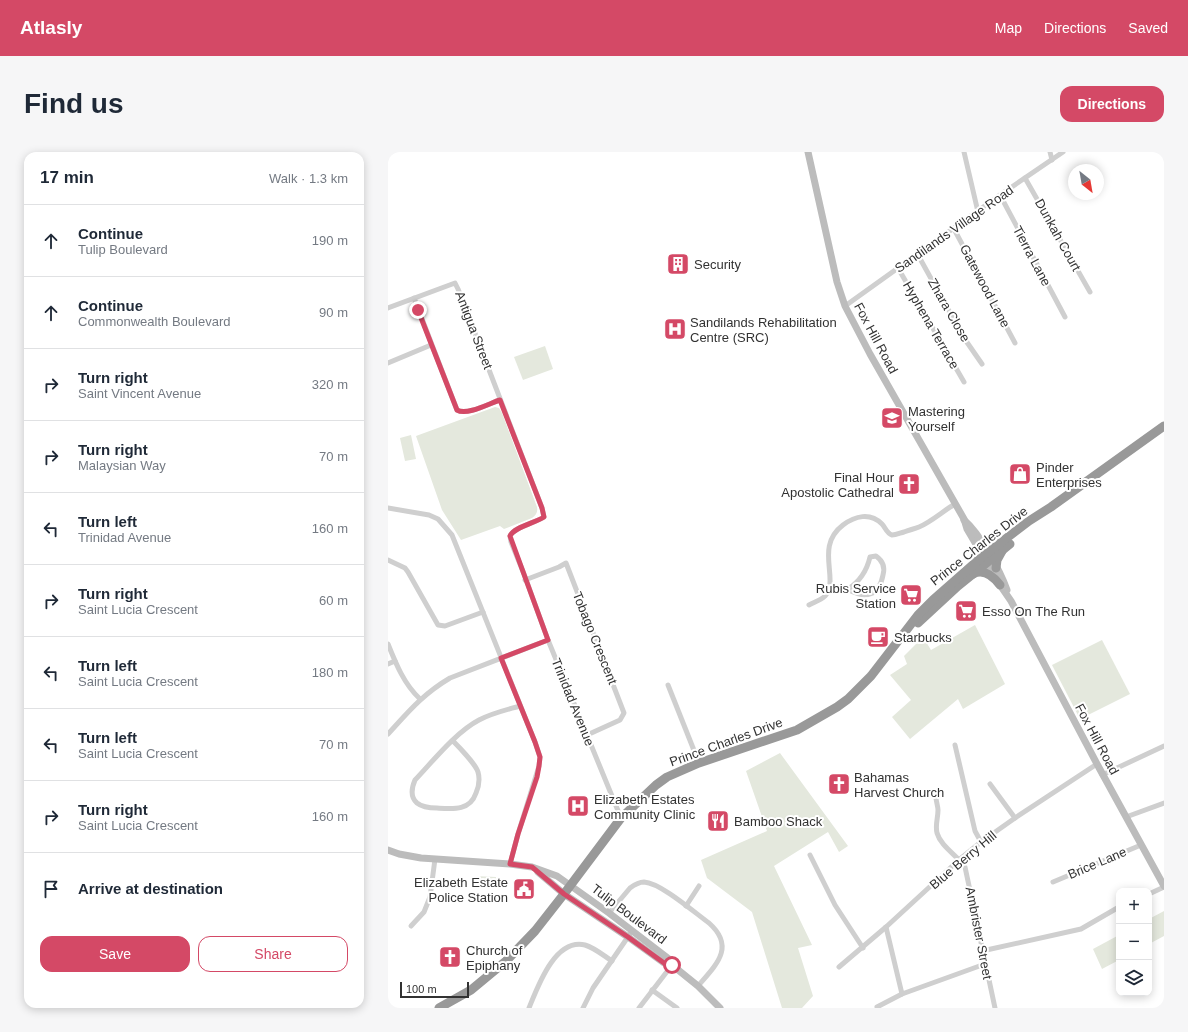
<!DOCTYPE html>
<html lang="en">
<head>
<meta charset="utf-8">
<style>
	:root { --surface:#fff; --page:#f6f6f7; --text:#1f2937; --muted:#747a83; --line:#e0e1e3; --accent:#d44966 }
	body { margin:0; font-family:Helvetica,sans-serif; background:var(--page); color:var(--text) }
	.controls { position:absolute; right:12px; bottom:12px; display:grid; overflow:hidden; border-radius:8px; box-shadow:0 2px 10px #0003 }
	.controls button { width:36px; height:36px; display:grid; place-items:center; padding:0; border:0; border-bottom:1px solid var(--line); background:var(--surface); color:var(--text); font:20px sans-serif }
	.compass { position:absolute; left:680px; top:12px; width:36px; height:36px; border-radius:50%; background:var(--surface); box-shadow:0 2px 10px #0003; rotate:149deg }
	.scale { position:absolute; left:12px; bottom:10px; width:69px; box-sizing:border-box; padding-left:4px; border:2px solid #323232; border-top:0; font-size:11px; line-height:14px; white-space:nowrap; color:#323232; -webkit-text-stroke:3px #fff; paint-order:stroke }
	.stop { position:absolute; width:12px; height:12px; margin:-9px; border:3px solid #d44966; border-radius:50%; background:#fff }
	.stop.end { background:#d44966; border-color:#fff; box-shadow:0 1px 4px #0008 }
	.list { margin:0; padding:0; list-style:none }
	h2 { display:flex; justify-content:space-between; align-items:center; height:52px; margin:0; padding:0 16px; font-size:17px }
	h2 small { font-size:13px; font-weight:400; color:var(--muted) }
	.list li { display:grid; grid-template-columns:26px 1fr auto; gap:12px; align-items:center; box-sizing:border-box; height:72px; padding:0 16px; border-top:1px solid var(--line) }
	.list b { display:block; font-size:15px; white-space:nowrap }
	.list p { margin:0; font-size:13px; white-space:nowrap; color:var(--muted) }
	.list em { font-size:13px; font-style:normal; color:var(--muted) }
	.actions { display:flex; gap:8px; padding:12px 16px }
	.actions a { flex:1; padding:9px 0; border:1px solid var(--accent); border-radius:12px; text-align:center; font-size:14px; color:var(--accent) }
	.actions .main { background:var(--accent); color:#fff }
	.icon { flex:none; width:22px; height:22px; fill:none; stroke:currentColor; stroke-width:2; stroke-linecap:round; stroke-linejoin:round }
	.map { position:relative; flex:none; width:776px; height:856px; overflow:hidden; border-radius:12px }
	header { display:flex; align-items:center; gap:24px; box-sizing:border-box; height:56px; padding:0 20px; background:var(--accent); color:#fff }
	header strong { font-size:19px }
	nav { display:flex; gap:22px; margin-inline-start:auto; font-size:14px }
	.intro { display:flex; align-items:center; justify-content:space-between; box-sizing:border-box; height:96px; padding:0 24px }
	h1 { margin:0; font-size:28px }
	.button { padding:10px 18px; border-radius:12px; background:var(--accent); color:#fff; font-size:14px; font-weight:700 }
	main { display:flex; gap:24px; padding:0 24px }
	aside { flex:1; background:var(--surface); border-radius:12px; box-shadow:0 2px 10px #0003 }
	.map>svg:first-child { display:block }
	.green { fill:#e4e8dd }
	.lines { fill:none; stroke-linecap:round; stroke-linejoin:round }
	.street { stroke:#cfcfcf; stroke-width:5 }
	.secondary { stroke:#bcbcbc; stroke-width:7 }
	.highway { stroke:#999; stroke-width:9 }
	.route { stroke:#d44966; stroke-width:5 }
	.labels { text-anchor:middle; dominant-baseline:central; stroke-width:4; stroke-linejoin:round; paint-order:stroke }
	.street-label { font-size:13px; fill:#323232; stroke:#fff }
	.poi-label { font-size:13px; fill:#323232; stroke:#fff; text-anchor:start }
</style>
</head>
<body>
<header>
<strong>Atlasly</strong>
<nav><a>Map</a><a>Directions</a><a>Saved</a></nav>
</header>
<div class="intro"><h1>Find us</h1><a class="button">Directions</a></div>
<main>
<aside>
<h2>17 min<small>Walk · 1.3 km</small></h2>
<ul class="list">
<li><svg class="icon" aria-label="ahead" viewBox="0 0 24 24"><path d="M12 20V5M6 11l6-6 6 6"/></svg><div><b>Continue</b><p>Tulip Boulevard</p></div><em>190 m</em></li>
<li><svg class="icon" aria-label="ahead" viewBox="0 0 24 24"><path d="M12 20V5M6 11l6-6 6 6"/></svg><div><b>Continue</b><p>Commonwealth Boulevard</p></div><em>90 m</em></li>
<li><svg class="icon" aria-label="right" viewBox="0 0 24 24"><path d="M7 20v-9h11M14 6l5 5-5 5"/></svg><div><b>Turn right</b><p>Saint Vincent Avenue</p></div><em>320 m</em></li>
<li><svg class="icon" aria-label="right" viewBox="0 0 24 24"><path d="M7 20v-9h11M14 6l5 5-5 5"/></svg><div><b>Turn right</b><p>Malaysian Way</p></div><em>70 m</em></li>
<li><svg class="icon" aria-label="left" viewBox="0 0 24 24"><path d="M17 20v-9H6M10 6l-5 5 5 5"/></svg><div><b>Turn left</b><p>Trinidad Avenue</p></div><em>160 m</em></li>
<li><svg class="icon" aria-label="right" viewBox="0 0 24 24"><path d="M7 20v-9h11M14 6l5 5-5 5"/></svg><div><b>Turn right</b><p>Saint Lucia Crescent</p></div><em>60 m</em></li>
<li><svg class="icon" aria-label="left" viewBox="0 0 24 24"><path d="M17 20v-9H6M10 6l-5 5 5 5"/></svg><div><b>Turn left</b><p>Saint Lucia Crescent</p></div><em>180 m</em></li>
<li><svg class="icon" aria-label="left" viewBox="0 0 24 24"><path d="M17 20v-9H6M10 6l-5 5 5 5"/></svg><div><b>Turn left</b><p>Saint Lucia Crescent</p></div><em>70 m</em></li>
<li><svg class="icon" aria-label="right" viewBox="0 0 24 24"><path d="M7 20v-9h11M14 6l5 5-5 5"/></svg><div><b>Turn right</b><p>Saint Lucia Crescent</p></div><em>160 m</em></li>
<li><svg class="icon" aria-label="arrive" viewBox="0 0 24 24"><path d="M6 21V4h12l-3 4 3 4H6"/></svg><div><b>Arrive at destination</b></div></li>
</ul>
<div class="actions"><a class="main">Save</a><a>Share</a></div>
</aside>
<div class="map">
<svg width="776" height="856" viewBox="0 0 776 856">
	<rect width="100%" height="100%" fill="#fff"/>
	<!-- green -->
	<g class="green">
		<polygon points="157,194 165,217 135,228 126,205"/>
		<path d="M107,255L111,256L114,261L149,355C150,360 148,363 144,366L116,377L112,374L73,388L54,358L28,284Z"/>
		<polygon points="23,283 28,307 17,309 12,286"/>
		<polygon points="587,473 617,532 575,557 570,547 522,587 504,565 523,548 502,523 519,512 516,504 535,485 543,498"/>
		<polygon points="714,488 742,542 692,567 664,513"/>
		<polygon points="392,601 460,694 451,700 440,680 386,714 424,793 410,796 425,844 414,856 394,856 364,760 319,726 313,708 379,679 358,619"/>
		<polygon points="87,724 108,725 108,736 86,735"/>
		<polygon points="776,759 776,784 761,792 761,767"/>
		<polygon points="731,783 731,808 714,817 705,797"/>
	</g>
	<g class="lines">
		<!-- street -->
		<g class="street">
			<polyline points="576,0 590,60"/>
			<polyline points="662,0 664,8"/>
			<polyline points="637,26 702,140"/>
			<polyline points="612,43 677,165"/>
			<polyline points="566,77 627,191"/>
			<polyline points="530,103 576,186 594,212"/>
			<polyline points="510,116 576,230"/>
			<path d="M26,146L69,258C79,264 102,251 112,248"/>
			<polyline points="457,154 612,43 675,0"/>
			<path d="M0,156L67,131L70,137L154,356L156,365C147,371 126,375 122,384L123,390L136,422L160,488L233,666"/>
			<polyline points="0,211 43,193"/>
			<polyline points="0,356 41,363 50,367 64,383 147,590 152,605 151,614 130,682 122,712"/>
			<polyline points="0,408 17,416 20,420 50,473 57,474 95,460"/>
			<polyline points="137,428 171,415 178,411 236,561 232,568 199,583"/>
			<path d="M442,434C448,435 456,435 461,438C478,447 491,444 495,423C497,416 495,409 488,404L482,405C479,418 471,430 460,437"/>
			<path d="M421,453C427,450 433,448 437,444C452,427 426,395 455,373C467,364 482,360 494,372C497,375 499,382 504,383C508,383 512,381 516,380C521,378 526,377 531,375C543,370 555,359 567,352"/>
			<path d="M0,492C8,512 16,532 32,547"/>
			<polyline points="0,512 7,509"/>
			<polyline points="280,533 311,611"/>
			<path d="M0,582C21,559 35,542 62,526L160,488"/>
			<path d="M65,589C71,595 88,613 90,620C92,627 91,634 88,641C82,659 65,657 49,656C43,656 34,655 29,651C22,645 24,635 27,628C45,609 68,580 91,568C104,561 118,558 132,554"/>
			<polyline points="567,593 587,679 593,690"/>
			<polyline points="714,623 776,594"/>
			<polyline points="602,632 627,666"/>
			<path d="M548,645C548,650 550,654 550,658C550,666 547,673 549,681C553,695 570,704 577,715L607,856"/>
			<polyline points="738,665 776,651"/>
			<polyline points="422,703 447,753 475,796"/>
			<polyline points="665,730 753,693"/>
			<polyline points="761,742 776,735"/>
			<polyline points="298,754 311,734"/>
			<path d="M221,761L242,736C246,733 251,730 256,730C273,731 307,761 321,771C348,795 328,813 310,834"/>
			<polyline points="23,774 36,760 42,745 47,707"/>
			<polyline points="498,775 514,842 597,812"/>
			<polyline points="594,799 693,777 731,755"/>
			<polyline points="451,815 498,775 572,707 593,690 627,666 709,612"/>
			<polyline points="264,838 289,856"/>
			<polyline points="489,855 514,842"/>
			<path d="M141,856C150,834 167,786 197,793C207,796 216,804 224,809"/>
			<polyline points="195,856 205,836 244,779"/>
			<polyline points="251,856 284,813"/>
		</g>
		<!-- secondary -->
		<g class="secondary">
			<polyline points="420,0 449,130 457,154 482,202 576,367 579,377 612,433 623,449 709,612 776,734"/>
			<path d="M576,368C592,382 612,418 619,438"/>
			<polyline points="0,698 11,702 33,706 122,712 144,715 169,724 221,761 281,807 284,813 310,834 332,856"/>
			<polyline points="150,720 176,742 240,785 276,811 284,813"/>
		</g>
		<!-- highway -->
		<g class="highway">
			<polyline points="608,416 609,408 614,399"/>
			<path d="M585,422C596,416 605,424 612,433"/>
			<polyline points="530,471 570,434 622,392"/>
			<polyline points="51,856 83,838 118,809 147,779 176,742 233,666 268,633 279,625 311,611 409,578 449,555 460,547 483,524 530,463 545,448 595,404 641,369 663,355 776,274"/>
		</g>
	</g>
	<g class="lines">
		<!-- route -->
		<path class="route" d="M30,158L69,258C79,264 102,251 112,248L154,356L156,365C147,371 126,375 122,384L160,488L113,506L147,590L152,605L151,614L149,625L130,682L122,712L144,715L176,742L240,785L276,811L284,813"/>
	</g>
	<!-- icons -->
	<defs>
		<g id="building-square" transform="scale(1.15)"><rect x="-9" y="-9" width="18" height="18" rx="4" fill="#d44966" stroke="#fff"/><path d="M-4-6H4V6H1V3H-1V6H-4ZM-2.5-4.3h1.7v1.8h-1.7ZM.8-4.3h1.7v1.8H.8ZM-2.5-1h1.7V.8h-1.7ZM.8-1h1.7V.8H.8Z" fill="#fff"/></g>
		<g id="hospital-square" transform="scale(1.15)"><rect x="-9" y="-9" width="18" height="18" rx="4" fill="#d44966" stroke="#fff"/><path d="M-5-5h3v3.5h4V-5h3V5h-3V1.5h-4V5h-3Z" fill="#fff"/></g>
		<g id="school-square" transform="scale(1.15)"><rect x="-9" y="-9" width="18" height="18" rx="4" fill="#d44966" stroke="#fff"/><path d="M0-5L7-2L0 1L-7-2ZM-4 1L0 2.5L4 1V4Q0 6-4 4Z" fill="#fff"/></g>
		<g id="shop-square" transform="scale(1.15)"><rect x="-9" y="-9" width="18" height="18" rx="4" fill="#d44966" stroke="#fff"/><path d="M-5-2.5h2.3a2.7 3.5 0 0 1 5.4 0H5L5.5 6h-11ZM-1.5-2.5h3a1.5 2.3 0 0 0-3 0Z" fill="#fff"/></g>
		<g id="church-square" transform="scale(1.15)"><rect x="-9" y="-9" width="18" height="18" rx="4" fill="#d44966" stroke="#fff"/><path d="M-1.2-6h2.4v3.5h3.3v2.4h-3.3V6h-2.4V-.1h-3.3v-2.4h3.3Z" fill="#fff"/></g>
		<g id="supermarket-square" transform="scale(1.15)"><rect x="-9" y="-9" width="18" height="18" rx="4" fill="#d44966" stroke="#fff"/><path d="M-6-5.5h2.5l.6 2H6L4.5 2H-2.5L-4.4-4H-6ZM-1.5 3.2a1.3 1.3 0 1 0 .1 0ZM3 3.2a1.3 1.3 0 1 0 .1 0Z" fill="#fff"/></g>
		<g id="cafe-square" transform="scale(1.15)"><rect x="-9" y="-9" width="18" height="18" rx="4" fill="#d44966" stroke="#fff"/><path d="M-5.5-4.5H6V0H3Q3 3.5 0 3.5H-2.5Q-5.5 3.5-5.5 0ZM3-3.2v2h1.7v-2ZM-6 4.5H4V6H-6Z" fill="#fff"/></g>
		<g id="restaurant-square" transform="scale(1.15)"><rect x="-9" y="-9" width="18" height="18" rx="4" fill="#d44966" stroke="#fff"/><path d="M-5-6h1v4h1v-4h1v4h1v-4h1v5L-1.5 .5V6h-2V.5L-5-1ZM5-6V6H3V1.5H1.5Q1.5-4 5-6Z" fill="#fff"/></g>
		<g id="civic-square" transform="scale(1.15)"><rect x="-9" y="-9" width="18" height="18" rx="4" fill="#d44966" stroke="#fff"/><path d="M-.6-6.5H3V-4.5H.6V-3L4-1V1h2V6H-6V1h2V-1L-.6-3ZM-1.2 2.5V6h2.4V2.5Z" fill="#fff"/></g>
	</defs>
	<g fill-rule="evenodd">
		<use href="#building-square" x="290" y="112"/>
		<use href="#hospital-square" x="287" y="177"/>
		<use href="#school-square" x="504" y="266"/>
		<use href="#shop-square" x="632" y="322"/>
		<use href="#church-square" x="521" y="332"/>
		<use href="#supermarket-square" x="523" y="443"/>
		<use href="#supermarket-square" x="578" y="459"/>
		<use href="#cafe-square" x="490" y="485"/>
		<use href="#church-square" x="451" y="632"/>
		<use href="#hospital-square" x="190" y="654"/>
		<use href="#restaurant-square" x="330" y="669"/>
		<use href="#civic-square" x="136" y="737"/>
		<use href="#church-square" x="62" y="805"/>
	</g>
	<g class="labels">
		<!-- street labels -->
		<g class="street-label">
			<text transform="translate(566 77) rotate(-35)">Sandilands Village Road</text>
			<text transform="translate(670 83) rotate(61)">Dunkah Court</text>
			<text transform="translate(644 104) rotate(62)">Tierra Lane</text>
			<text transform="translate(597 134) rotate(62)">Gatewood Lane</text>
			<text transform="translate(561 158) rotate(60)">Zhara Close</text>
			<text transform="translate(543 173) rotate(60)">Hyphena Terrace</text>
			<text transform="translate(86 178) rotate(69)">Antigua Street</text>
			<text transform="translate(488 186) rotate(62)">Fox Hill Road</text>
			<text transform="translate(591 394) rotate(-38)">Prince Charles Drive</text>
			<text transform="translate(207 486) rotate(68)">Tobago Crescent</text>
			<text transform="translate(185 550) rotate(68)">Trinidad Avenue</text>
			<text transform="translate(709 587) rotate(62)">Fox Hill Road</text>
			<text transform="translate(338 590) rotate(-20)">Prince Charles Drive</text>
			<text transform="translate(575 708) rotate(-40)">Blue Berry Hill</text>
			<text transform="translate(709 711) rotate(-23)">Brice Lane</text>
			<text transform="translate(241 762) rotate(37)">Tulip Boulevard</text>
			<text transform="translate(591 781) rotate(79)">Ambrister Street</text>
		</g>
		<!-- poi labels -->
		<g class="poi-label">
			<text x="306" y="112">Security</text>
			<text x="302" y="170">Sandilands Rehabilitation<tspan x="302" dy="15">Centre (SRC)</tspan></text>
			<text x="520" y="259">Mastering<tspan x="520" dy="15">Yourself</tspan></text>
			<text x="648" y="315">Pinder<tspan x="648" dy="15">Enterprises</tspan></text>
			<text x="506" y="325" text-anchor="end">Final Hour<tspan x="506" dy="15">Apostolic Cathedral</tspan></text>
			<text x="508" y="436" text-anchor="end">Rubis Service<tspan x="508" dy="15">Station</tspan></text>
			<text x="594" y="459">Esso On The Run</text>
			<text x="506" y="485">Starbucks</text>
			<text x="466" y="625">Bahamas<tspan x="466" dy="15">Harvest Church</tspan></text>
			<text x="206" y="647">Elizabeth Estates<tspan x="206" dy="15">Community Clinic</tspan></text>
			<text x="346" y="669">Bamboo Shack</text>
			<text x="120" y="730" text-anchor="end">Elizabeth Estate<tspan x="120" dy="15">Police Station</tspan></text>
			<text x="78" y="798">Church of<tspan x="78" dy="15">Epiphany</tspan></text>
		</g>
	</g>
</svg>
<div class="controls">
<button>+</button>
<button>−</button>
<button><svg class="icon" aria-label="layers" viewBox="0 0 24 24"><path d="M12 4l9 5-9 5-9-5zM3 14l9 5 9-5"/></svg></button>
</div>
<svg class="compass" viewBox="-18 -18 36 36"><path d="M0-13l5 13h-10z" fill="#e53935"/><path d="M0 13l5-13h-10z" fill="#747a83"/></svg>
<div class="scale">100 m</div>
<div class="stop" style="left:284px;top:813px"></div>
<div class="stop end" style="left:30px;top:158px"></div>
</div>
</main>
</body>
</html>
